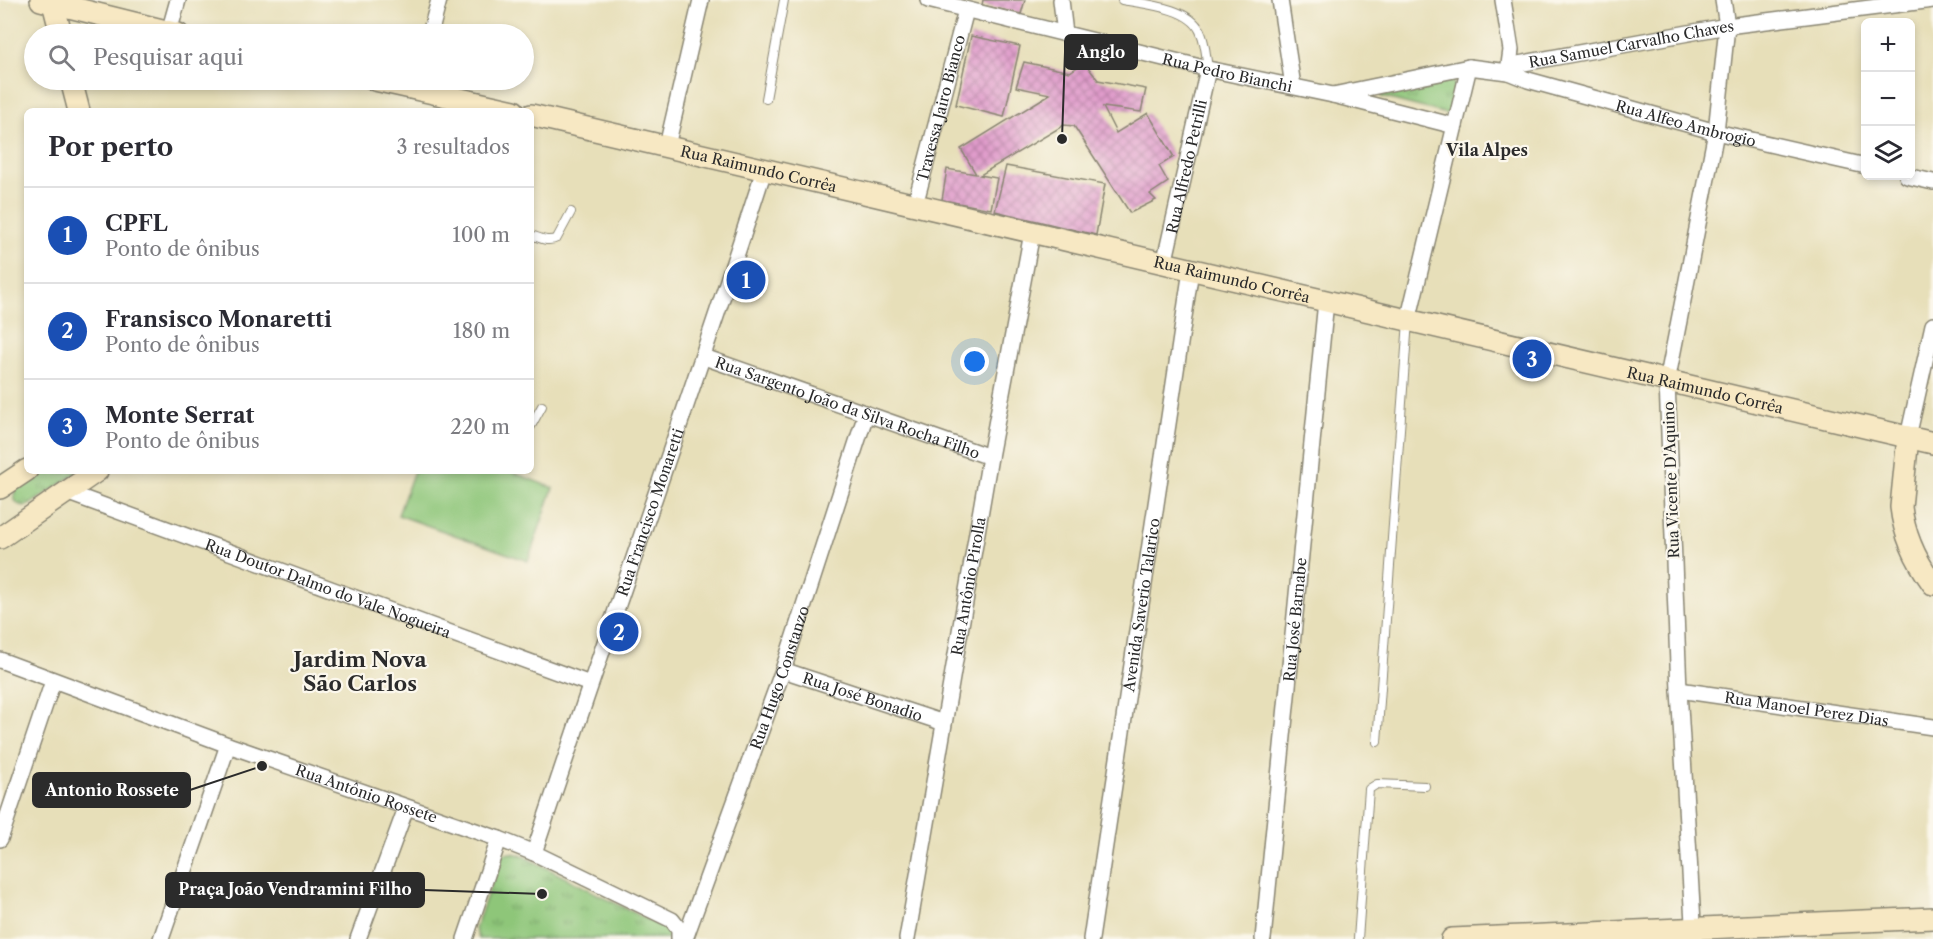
<!DOCTYPE html>
<html lang="pt">
<head>
<meta charset="utf-8">
<style>
	:root { --surface:#fff; --page:#f2f2f3; --text:#2b2b33; --muted:#7c7c81; --line:#e1e1e2; --accent:#1f6fb2 }
	body { margin:0; font-family:"Libre Caslon Text",serif; background:var(--page); color:var(--text) }
	.controls { position:absolute; right:18px; top:18px; display:grid; overflow:hidden; border-radius:9px; box-shadow:0 3px 9px #0003 }
	.controls button { width:54px; height:54px; display:grid; place-items:center; padding:0; border:0; border-bottom:2px solid var(--line); background:var(--surface); color:var(--text); font:30px sans-serif }
	.you { position:absolute; left:975px; top:362px; width:21px; height:21px; margin:-15px; border:4px solid #fff; border-radius:50%; background:#1a73e8; box-shadow:0 0 0 9px #1a73e833 }
	.badge { display:grid; place-items:center; width:39px; height:39px; border-radius:50%; background:var(--accent); color:#fff; font-size:20px; font-weight:700 }
	.pin { position:absolute; translate:-50% -50%; border:3px solid #fff; box-shadow:0 2px 6px #0006 }
	.list { margin:0; padding:0; list-style:none }
	h2 { display:flex; justify-content:space-between; align-items:center; height:78px; margin:0; padding:0 24px; font-size:26px }
	h2 small { font-size:20px; font-weight:400; color:var(--muted) }
	.list li { display:grid; grid-template-columns:39px 1fr auto; gap:18px; align-items:center; box-sizing:border-box; height:96px; padding:0 24px; border-top:2px solid var(--line) }
	.list b { display:block; font-size:22px; white-space:nowrap }
	.list p { margin:0; font-size:20px; white-space:nowrap; color:var(--muted) }
	.list em { font-size:20px; font-style:normal; color:var(--muted) }
	.icon { flex:none; width:33px; height:33px; fill:none; stroke:currentColor; stroke-width:2; stroke-linecap:round; stroke-linejoin:round }
	.map { position:relative; flex:none; width:1933px; height:939px; overflow:hidden }
	.search { position:absolute; background:var(--surface); box-shadow:0 3px 9px #0003; left:24px; top:24px; width:510px; height:66px; display:flex; align-items:center; gap:15px; box-sizing:border-box; padding:0 21px; border-radius:33px; color:var(--muted); font-size:22px }
	.panel { position:absolute; background:var(--surface); box-shadow:0 3px 9px #0003; left:24px; top:108px; width:510px; height:366px; border-radius:9px }
	.map>svg:first-child { display:block }
	.grass { fill:#8ec679; stroke:#5c7852; stroke-width:1.5 }
	.park { fill:url(#park-tufts); stroke:#5c7852; stroke-width:1.5 }
	.building { fill:url(#building-cross-hatch) }
	.lines { fill:none; stroke-linecap:round; stroke-linejoin:round }
	.lane-casing { stroke:#898572; stroke-width:10 }
	.street-casing { stroke:#898572; stroke-width:18 }
	.secondary-casing { stroke:#898572; stroke-width:24 }
	.lane { stroke:#fff; stroke-width:8 }
	.street { stroke:#fff; stroke-width:15 }
	.secondary { stroke:#f7e8c3; stroke-width:21 }
	.labels { text-anchor:middle; dominant-baseline:central; stroke-width:4.5; stroke-linejoin:round; paint-order:stroke }
	.street-label { font-size:15px; fill:#2b2b2b; stroke:#fbf7ec }
	.neighbourhood-label { font-size:16px; font-weight:bold; fill:#2b2b2b; stroke:#fbf7ec }
	.district-label { font-size:21px; font-weight:bold; fill:#2b2b2b; stroke:#fbf7ec }
	.leader { fill:none; stroke:#2b2b2b; stroke-width:2 }
	.callout-dot { fill:#2b2b2b; stroke:#fbf7ec; stroke-width:2 }
	.callout { fill:#2b2b2b; stroke:#2b2b2b; stroke-width:2 }
	.callout-label { font-size:16px; text-anchor:middle; font-weight:bold; fill:#fff }
</style>
</head>
<body>
<div class="map">
<svg width="1933" height="939" viewBox="0 0 1933 939">
	<defs>
		<pattern id="park-tufts" width="24" height="20" patternUnits="userSpaceOnUse" patternTransform="scale(1.5)"><rect width="24" height="20" fill="#8ec679"/><path d="M3 7l-1-3M5 7V3M7 7l1-3M15 17l-1-3M17 17v-4M19 17l1-3" fill="none" stroke="#74a163"/></pattern>
		<pattern id="building-cross-hatch" width="8" height="8" patternUnits="userSpaceOnUse" patternTransform="scale(1.5)"><rect width="8" height="8" fill="#e09bcb"/><path d="M0 0l8 8M0 8l8-8" fill="none" stroke="#b67fa5"/></pattern>
	</defs>
	<rect width="100%" height="100%" fill="#fbf7ec"/>
	<filter id="ink" filterUnits="userSpaceOnUse"><feTurbulence type="fractalNoise" baseFrequency=".0167" numOctaves="2"/><feDisplacementMap in="SourceGraphic" scale="12" xChannelSelector="R" yChannelSelector="G"/><feConvolveMatrix kernelMatrix="1 2 1 2 8 2 1 2 1" color-interpolation-filters="sRGB"/></filter>
	<filter id="wash" filterUnits="userSpaceOnUse"><feTurbulence type="fractalNoise" baseFrequency=".008" numOctaves="4" result="noise"/><feDisplacementMap in="SourceGraphic" scale="24" xChannelSelector="R" yChannelSelector="G"/><feGaussianBlur stdDeviation="1.35" result="paint"/><feColorMatrix in="noise" values="0 0 0 0 0 0 0 0 0 0 0 0 0 0 0 0 0 1.4 0 .05"/><feComposite in="paint" operator="in"/></filter>
	<g filter="url(#wash)">
		<rect width="100%" height="100%" fill="#e7dfb9"/>
		<!-- grass -->
		<polygon class="grass" points="414,471 509,471 553,488 528,561 398,515"/>
		<!-- park -->
		<g class="park">
			<polygon points="1449,80 1452,81 1456,87 1452,109 1447,114 1382,97 1379,91 1383,88"/>
			<path d="M43,471H80L29,505C21,507 16,505 14,497L15,489Z"/>
			<polygon points="512,853 521,855 668,930 672,938 479,939 475,929 502,854"/>
		</g>
		<g id="blocks">
			<!-- building -->
			<g class="building">
				<polygon points="983,0 1025,0 1021,14 982,5"/>
				<polygon points="971,36 1020,46 1004,117 956,105"/>
				<polygon points="1024,62 1070,72 1079,66 1087,66 1098,80 1146,89 1141,112 1103,107 1116,133 1148,113 1174,157 1159,166 1168,182 1150,194 1156,200 1130,213 1074,126 1064,125 980,175 997,178 991,209 942,200 947,169 976,174 961,149 1050,94 1016,87"/>
				<polygon points="1006,166 1105,184 1096,235 995,211"/>
			</g>
		</g>
	</g>
	<g filter="url(#ink)">
		<use href="#blocks" fill-opacity="0" stroke="#898572" stroke-width="1.5"/>
		<g class="lines">
			<!-- lane casing -->
			<g class="lane-casing">
				<g id="lane">
					<path d="M1122,0C1145,4 1190,8 1200,31C1206,43 1206,57 1208,69"/>
					<polyline points="766,99 784,0"/>
					<path d="M531,235C540,238 548,243 557,238L571,212"/>
					<polyline points="531,426 542,406"/>
					<polyline points="1377,742 1408,321"/>
					<polyline points="1358,939 1369,789 1377,784 1425,786"/>
				</g>
			</g>
			<!-- street casing -->
			<g class="street-casing">
				<g id="street">
					<path id="s1" d="M928,0L1208,69L1333,95L1455,126"/>
					<polyline points="1061,0 1065,34"/>
					<polyline points="1280,0 1293,86"/>
					<path id="s2" d="M1503,0L1511,50L1508,72L1528,80L1716,132L1866,166"/>
					<polyline points="169,32 178,0"/>
					<polyline points="430,34 439,0"/>
					<path id="s3" d="M1333,95L1469,67L1508,72L1518,64L1727,26L1933,0"/>
					<polyline points="667,146 701,0"/>
					<polyline points="1907,176 1933,182"/>
					<path id="s4" d="M915,205L966,10"/>
					<path id="s5" d="M1164,264L1208,69"/>
					<polyline points="1408,321 1469,67"/>
					<path id="s6" d="M704,357L990,457"/>
					<polyline points="1908,437 1933,325"/>
					<path id="s7" d="M66,492L590,684"/>
					<path id="s8" d="M0,660L228,745L499,839L534,853L672,920L679,929V939"/>
					<path id="s9" d="M783,670L944,723"/>
					<path id="s10" d="M1679,690L1933,727"/>
					<polyline points="0,839 53,681"/>
					<path id="s11" d="M534,853C609,625 691,399 764,170"/>
					<polyline points="161,939 228,745"/>
					<polyline points="358,939 406,808"/>
					<polyline points="465,939 499,839"/>
					<path id="s12" d="M685,939L783,670L866,414"/>
					<path id="s13" d="M907,939L990,457L1032,233"/>
					<path id="s14" d="M1091,939L1191,270"/>
					<path id="s15" d="M1263,939L1326,301"/>
					<polyline points="1694,939 1679,690 1667,382 1716,132 1727,26 1723,0"/>
				</g>
			</g>
			<!-- secondary casing -->
			<g class="secondary-casing">
				<g id="secondary">
					<polyline points="41,0 178,34"/>
					<polyline points="53,3 61,34"/>
					<polyline points="71,80 79,111"/>
					<polyline points="375,80 514,111"/>
					<path id="s16" d="M531,115L1933,443"/>
					<path d="M1908,437L1901,507C1904,535 1917,562 1933,584"/>
					<polyline points="0,488 27,470"/>
					<polyline points="0,538 97,471"/>
					<polyline points="1452,939 1933,918"/>
				</g>
			</g>
			<!-- lane -->
			<use href="#lane" class="lane"/>
			<!-- street -->
			<use href="#street" class="street"/>
			<!-- secondary -->
			<use href="#secondary" class="secondary"/>
		</g>
	</g>
	<g class="labels">
		<!-- street labels -->
		<g class="street-label">
			<text stroke="none"><textPath href="#s3" startOffset="306">Rua Samuel Carvalho Chaves</textPath></text>
			<text stroke="none"><textPath href="#s1" startOffset="308">Rua Pedro Bianchi</textPath></text>
			<text stroke="none"><textPath href="#s4" startOffset="100">Travessa Jairo Bianco</textPath></text>
			<text stroke="none"><textPath href="#s2" startOffset="258">Rua Alfeo Ambrogio</textPath></text>
			<text stroke="none"><textPath href="#s5" startOffset="100">Rua Alfredo Petrilli</textPath></text>
			<text stroke="none"><textPath href="#s16" startOffset="234">Rua Raimundo Corrêa</textPath></text>
			<text stroke="none"><textPath href="#s16" startOffset="720">Rua Raimundo Corrêa</textPath></text>
			<text stroke="none"><textPath href="#s16" startOffset="1206">Rua Raimundo Corrêa</textPath></text>
			<text stroke="none"><textPath href="#s6" startOffset="152">Rua Sargento João da Silva Rocha Filho</textPath></text>
			<text transform="translate(1671 480) rotate(-92)">Rua Vicente D'Aquino</text>
			<text stroke="none"><textPath href="#s11" startOffset="360">Rua Francisco Monaretti</textPath></text>
			<text stroke="none"><textPath href="#s13" startOffset="358">Rua Antônio Pirolla</textPath></text>
			<text stroke="none"><textPath href="#s7" startOffset="279">Rua Doutor Dalmo do Vale Nogueira</textPath></text>
			<text stroke="none"><textPath href="#s14" startOffset="338">Avenida Saverio Talarico</textPath></text>
			<text stroke="none"><textPath href="#s15" startOffset="321">Rua José Barnabe</textPath></text>
			<text stroke="none"><textPath href="#s12" startOffset="278">Rua Hugo Constanzo</textPath></text>
			<text stroke="none"><textPath href="#s9" startOffset="84">Rua José Bonadio</textPath></text>
			<text stroke="none"><textPath href="#s10" startOffset="129">Rua Manoel Perez Dias</textPath></text>
			<text stroke="none"><textPath href="#s8" startOffset="390">Rua Antônio Rossete</textPath></text>
		</g>
		<!-- neighbourhood labels -->
		<g class="neighbourhood-label">
			<text x="1487" y="150">Vila Alpes</text>
		</g>
		<!-- district labels -->
		<g class="district-label">
			<text x="360" y="659">Jardim Nova<tspan x="360" dy="24">São Carlos</tspan></text>
		</g>
	</g>
	<!-- callouts -->
	<path class="leader" d="M1062 139L1065 52M262 766L190 790M542 894L424 890"/>
	<g class="callout-dot">
		<circle cx="1062" cy="139" r="6"/>
		<circle cx="262" cy="766" r="6"/>
		<circle cx="542" cy="894" r="6"/>
	</g>
	<g class="callout">
		<rect x="1065" y="35" width="72" height="34" rx="6"/>
		<rect x="33" y="773" width="157" height="34" rx="6"/>
		<rect x="166" y="873" width="258" height="34" rx="6"/>
	</g>
	<g class="callout-label">
		<text x="1101" y="58">Anglo</text>
		<text x="112" y="796">Antonio Rossete</text>
		<text x="295" y="895">Praça João Vendramini Filho</text>
	</g>
</svg>
<div class="controls">
<button>+</button>
<button>−</button>
<button><svg class="icon" aria-label="layers" viewBox="0 0 24 24"><path d="M12 4l9 5-9 5-9-5zM3 14l9 5 9-5"/></svg></button>
</div>
<div class="you"></div>
<div class="pin badge" style="left:746px;top:280px;background:#1a4fb4">1</div>
<div class="pin badge" style="left:619px;top:632px;background:#1a4fb4">2</div>
<div class="pin badge" style="left:1532px;top:359px;background:#1a4fb4">3</div>
<div class="search"><svg class="icon" aria-label="search" viewBox="0 0 24 24"><circle cx="10" cy="10" r="6"/><path d="M15 15l6 6"/></svg>Pesquisar aqui</div>
<section class="panel">
<h2>Por perto<small>3 resultados</small></h2>
<ul class="list">
<li><span class="badge" style="background:#1a4fb4">1</span><div><b>CPFL</b><p>Ponto de ônibus</p></div><em>100 m</em></li>
<li><span class="badge" style="background:#1a4fb4">2</span><div><b>Fransisco Monaretti</b><p>Ponto de ônibus</p></div><em>180 m</em></li>
<li><span class="badge" style="background:#1a4fb4">3</span><div><b>Monte Serrat</b><p>Ponto de ônibus</p></div><em>220 m</em></li>
</ul>
</section>
</div>
</body>
</html>
